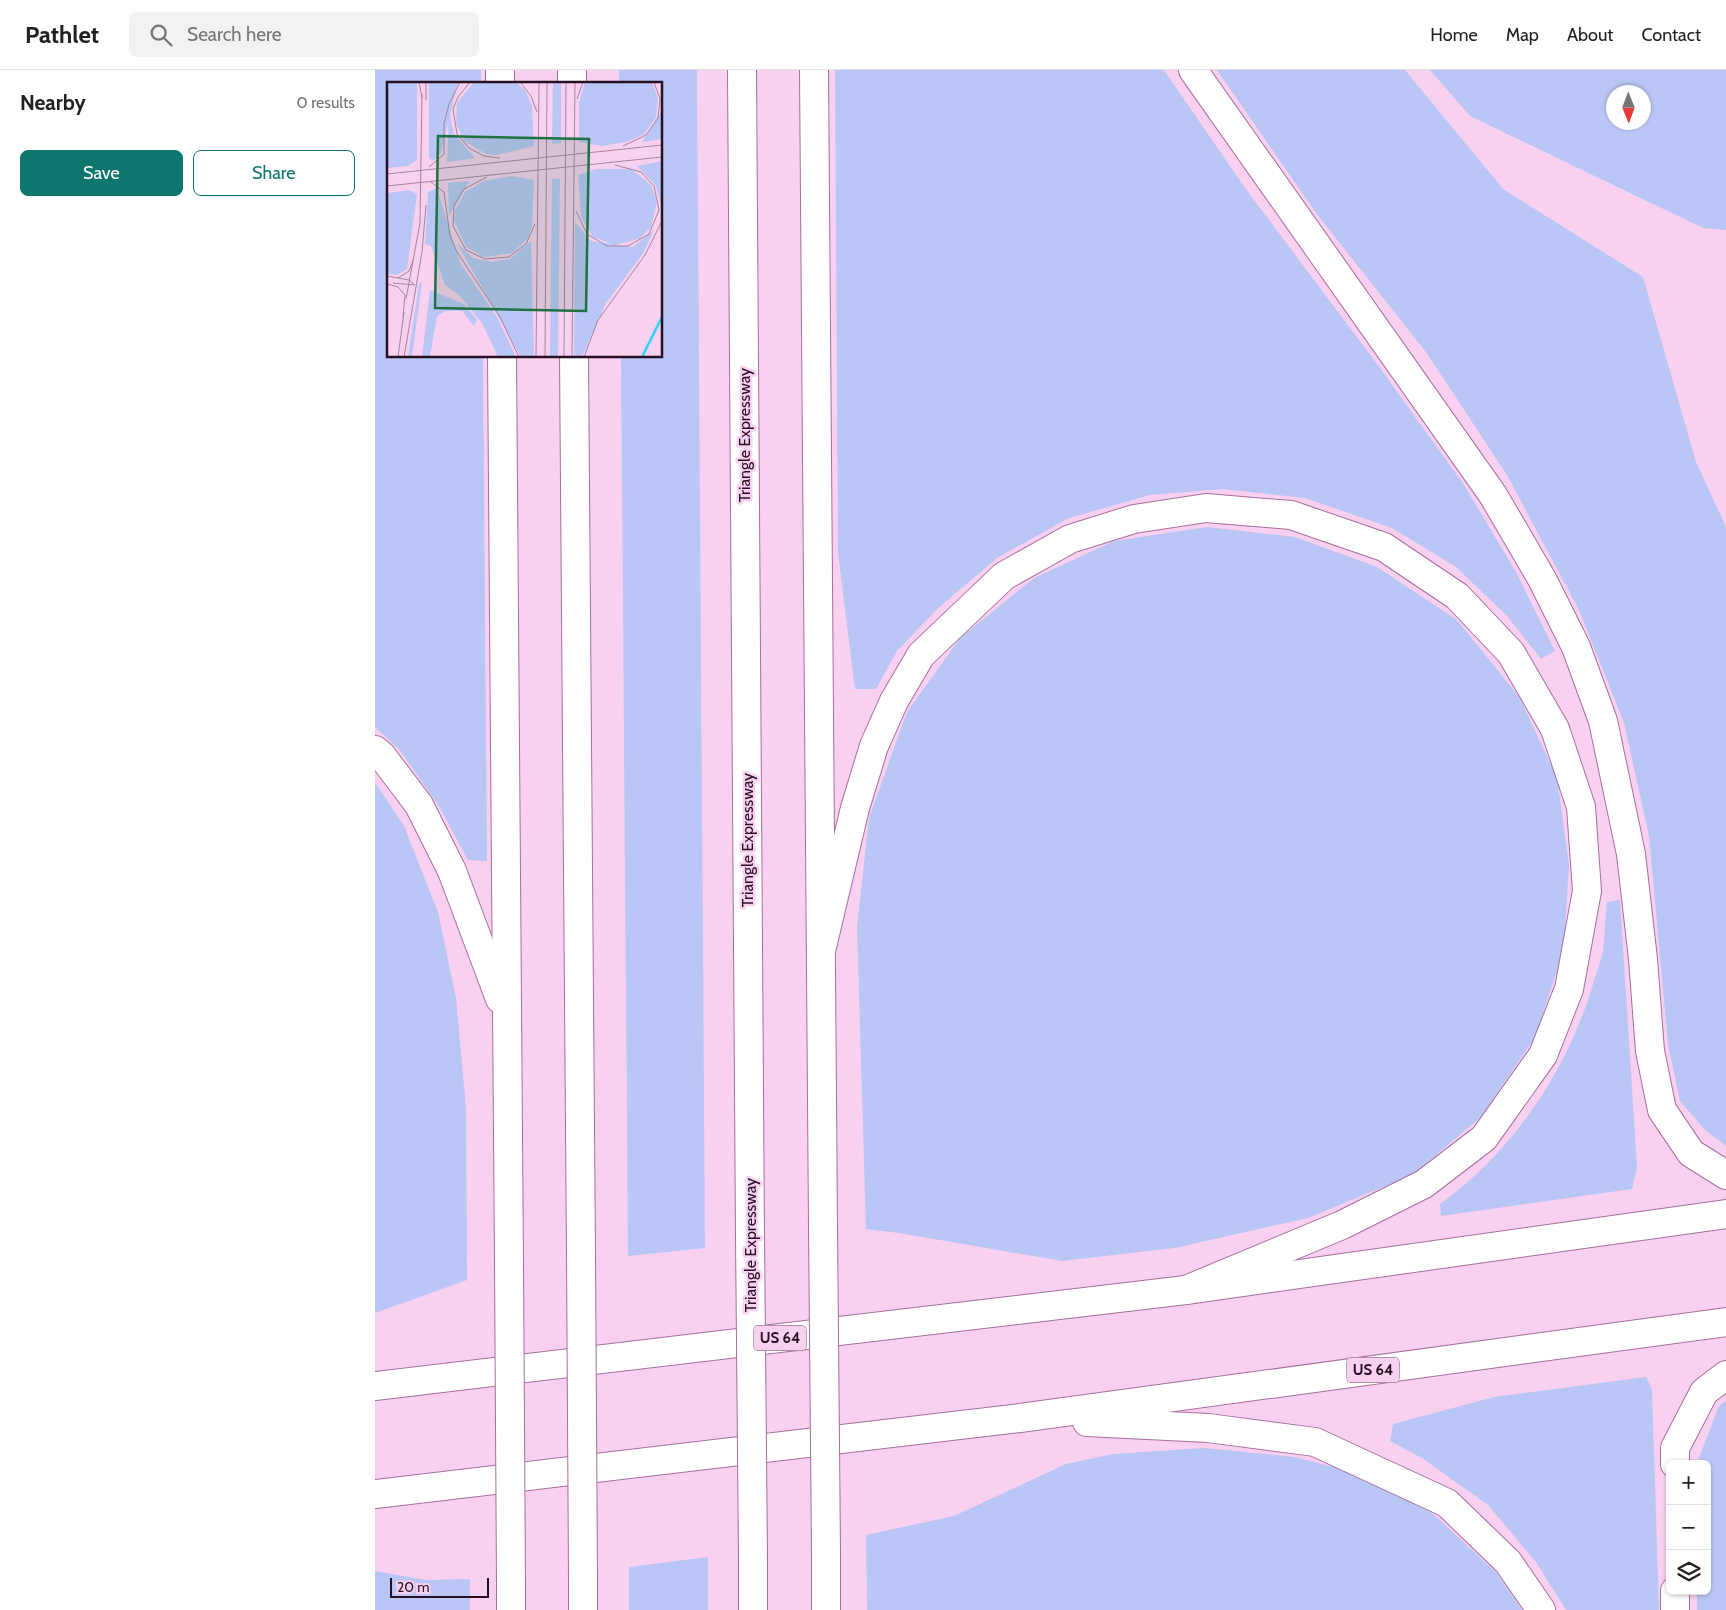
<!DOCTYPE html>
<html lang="en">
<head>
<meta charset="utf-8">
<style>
	:root { --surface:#fff; --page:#f2f2f2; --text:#202124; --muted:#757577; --line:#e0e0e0; --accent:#0f766e }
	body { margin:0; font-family:Cabin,sans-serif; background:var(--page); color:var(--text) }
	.controls { position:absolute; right:15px; bottom:15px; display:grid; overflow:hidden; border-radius:8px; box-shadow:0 1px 4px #0004 }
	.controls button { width:45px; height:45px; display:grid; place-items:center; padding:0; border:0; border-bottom:1px solid var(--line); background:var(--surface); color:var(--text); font:25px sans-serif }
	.compass { position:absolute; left:1231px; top:15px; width:45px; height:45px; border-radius:50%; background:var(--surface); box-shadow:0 1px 4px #0004; rotate:179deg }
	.scale { position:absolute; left:15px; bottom:12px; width:99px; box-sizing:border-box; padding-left:5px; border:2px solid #271023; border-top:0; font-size:14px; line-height:18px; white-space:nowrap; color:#271023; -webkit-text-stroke:4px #f9d1f0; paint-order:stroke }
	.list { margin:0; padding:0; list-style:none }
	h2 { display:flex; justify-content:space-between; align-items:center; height:65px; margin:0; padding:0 20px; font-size:21px }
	h2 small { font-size:16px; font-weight:400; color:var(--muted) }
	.actions { display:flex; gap:10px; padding:15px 20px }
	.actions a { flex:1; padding:11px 0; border:1px solid var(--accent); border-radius:8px; text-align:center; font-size:18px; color:var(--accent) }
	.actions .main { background:var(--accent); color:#fff }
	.icon { flex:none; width:28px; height:28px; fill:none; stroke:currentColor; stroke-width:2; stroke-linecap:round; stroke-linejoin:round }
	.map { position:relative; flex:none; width:1351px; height:1540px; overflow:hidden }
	header { display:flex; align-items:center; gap:30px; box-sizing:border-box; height:70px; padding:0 25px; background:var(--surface); border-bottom:1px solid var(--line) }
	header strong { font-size:24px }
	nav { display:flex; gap:28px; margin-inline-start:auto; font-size:18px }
	.search { width:350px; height:45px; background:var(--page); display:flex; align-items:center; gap:12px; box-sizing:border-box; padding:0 18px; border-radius:8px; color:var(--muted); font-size:19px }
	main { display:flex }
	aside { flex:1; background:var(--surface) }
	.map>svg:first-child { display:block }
	.green { fill:#bac6f6; fill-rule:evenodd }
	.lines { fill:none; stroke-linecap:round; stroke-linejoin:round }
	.highway-casing { stroke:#a96d9d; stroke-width:30 }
	.highway { stroke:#fff; stroke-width:28 }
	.highway-bridge-casing { stroke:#a96d9d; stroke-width:30; stroke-linecap:butt }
	.highway-bridge { stroke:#fff; stroke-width:28 }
	.labels { text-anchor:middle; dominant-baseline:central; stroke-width:5; stroke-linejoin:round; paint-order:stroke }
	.shield { fill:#f9d1f0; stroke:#664a60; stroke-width:1 }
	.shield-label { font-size:15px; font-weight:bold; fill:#271023 }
	.street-label { font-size:16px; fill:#271023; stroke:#f9d1f0 }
	.inset-river { fill:none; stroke:#28d6f5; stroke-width:2.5 }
	.inset-road { fill:none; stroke:#a5849e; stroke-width:1 }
	.view { fill:#1f7143; fill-opacity:0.15; stroke:#1f7143; stroke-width:2.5 }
	.inset-edge { fill:none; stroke:#271023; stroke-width:2.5 }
</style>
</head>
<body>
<header>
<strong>Pathlet</strong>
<div class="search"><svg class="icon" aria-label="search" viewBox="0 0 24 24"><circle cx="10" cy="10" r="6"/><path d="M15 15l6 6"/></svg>Search here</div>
<nav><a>Home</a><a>Map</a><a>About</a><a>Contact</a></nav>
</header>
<main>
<aside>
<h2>Nearby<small>0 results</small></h2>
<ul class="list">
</ul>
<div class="actions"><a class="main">Save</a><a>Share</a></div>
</aside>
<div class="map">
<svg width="1351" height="1540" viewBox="0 0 1351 1540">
	<rect width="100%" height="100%" fill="#f9d1f0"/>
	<!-- green -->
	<g class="green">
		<polygon points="0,0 106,0 106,14 14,14 14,286 108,286 112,791 93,790 65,738 24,679 0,657"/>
		<polygon points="244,0 322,0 330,1178 253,1186 246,286 286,286 286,14 244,14"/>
		<polygon points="460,0 789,0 870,118 1005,298 1089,415 1141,502 1180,581 1166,589 1132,546 1081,497 1017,458 930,428 848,419 775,425 694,448 622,488 562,539 522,581 501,619 480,619 463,482"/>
		<polygon points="842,0 1030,0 1128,119 1268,207 1321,392 1351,457 1351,1076 1330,1060 1305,1031 1293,974 1274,766 1249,653 1204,540 1132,405 1051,282 941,143"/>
		<path d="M1055,0H1351V160L1328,158L1095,46ZM1238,22H1268V52H1238Z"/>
		<polygon points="832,457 920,467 1002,497 1082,550 1145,628 1182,708 1194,794 1189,878 1161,966 1105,1048 1037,1105 933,1148 800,1178 687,1191 524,1163 491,1159 482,857 494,748 532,642 585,568 659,508 739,471"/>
		<polygon points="0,712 29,756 63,842 81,928 91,1038 92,1210 0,1243"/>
		<path d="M1245,830L1262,1097L1257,1119L1066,1146L1065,1134C1138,1082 1193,999 1218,914C1221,903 1226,892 1228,881C1230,865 1230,848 1232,832Z"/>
		<polygon points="1271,1307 1277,1319 1284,1540 1191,1540 1161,1492 1113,1435 1047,1388 1015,1371 1018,1354 1119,1327"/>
		<polygon points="1351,1330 1351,1540 1322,1540 1322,1521 1332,1521 1332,1394 1323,1394 1324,1388 1344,1336"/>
		<polygon points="829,1378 919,1387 987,1404 1058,1444 1121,1502 1147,1540 492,1540 491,1465 579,1446 691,1394 738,1384"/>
		<polygon points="333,1487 333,1540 254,1540 254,1497"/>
		<polygon points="0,1501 51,1510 95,1509 95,1540 0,1540"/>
	</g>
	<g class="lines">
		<!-- highway casing -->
		<g class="highway-casing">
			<g id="highway">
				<polyline points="125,0 125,14"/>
				<polyline points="197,0 197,14"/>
				<polyline points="367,0 375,1166"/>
				<polyline points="439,0 448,1157"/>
				<polyline points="818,0 1118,425 1167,509 1201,577 1228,651 1256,784 1268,889 1275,981 1287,1040 1316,1083 1351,1105"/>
				<polyline points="127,286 134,1193"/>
				<polyline points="199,286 206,1185"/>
				<polyline points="0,680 7,686 44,735 77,801 125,929"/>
				<polyline points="446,881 480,738 499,676 519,631 546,585 629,506 695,469 759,449 831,438 916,445 1009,477 1082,526 1136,583 1180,659 1206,737 1212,821 1194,919 1168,985 1109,1068 1049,1114 967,1155 811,1220"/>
				<polyline points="0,1316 811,1220 1351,1144"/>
				<polyline points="712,1352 833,1358 940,1372 1072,1433 1133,1492 1166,1540"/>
				<polyline points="1300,1394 1300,1378 1329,1322 1351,1305"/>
				<polyline points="0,1424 645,1348 1351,1252"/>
				<polyline points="451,1482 451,1540"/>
				<polyline points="378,1488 378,1540"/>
				<polyline points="208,1508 208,1540"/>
				<polyline points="136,1515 136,1540"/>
				<polyline points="1300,1540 1300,1521"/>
			</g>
		</g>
		<!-- highway -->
		<use href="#highway" class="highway"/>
		<!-- highway-bridge casing -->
		<g class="highway-bridge-casing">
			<g id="highway-bridge">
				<polyline points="448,1157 451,1482"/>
				<polyline points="375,1166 378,1488"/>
				<polyline points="206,1185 208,1508"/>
				<polyline points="134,1193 136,1515"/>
			</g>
		</g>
		<!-- highway-bridge -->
		<use href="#highway-bridge" class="highway-bridge"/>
	</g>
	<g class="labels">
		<!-- shield labels -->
		<g class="shield">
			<rect x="379" y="1255.5" width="52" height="25" rx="4"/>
			<rect x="972" y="1287.5" width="52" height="25" rx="4"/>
		</g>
		<g class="shield-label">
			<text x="405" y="1268">US 64</text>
			<text x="998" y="1300">US 64</text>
		</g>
		<!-- street labels -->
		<g class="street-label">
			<text transform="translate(369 365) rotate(-90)">Triangle Expressway</text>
			<text transform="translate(372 770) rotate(-90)">Triangle Expressway</text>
			<text transform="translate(375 1175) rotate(-90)">Triangle Expressway</text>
		</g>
	</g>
	<!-- overview -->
	<g transform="translate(12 12)">
		<rect width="275" height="275" fill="#f9d1f0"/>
		<path d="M0,0H30V78L21,84L0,86ZM42,0H71L54,71L46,79L42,76ZM87,0H129L138,8L145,24L147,64L109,73L99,72L77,59L69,41L70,21ZM166,0H174V61L165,62ZM198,0H265L271,16L269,36L256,53L239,60L215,64L192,60V21ZM275,29V57L256,60V58ZM62,31L67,52L88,76L60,80ZM275,79V127L269,104L250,84ZM209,87H244L264,103L270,120L264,145L252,157L228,163L206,155L194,135L191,93ZM125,94L147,98L145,144L141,156L126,171L97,175L79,165L67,138L68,128L78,110L97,99ZM173,96L171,275H163L165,97ZM82,99V100L62,134L61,101ZM50,106L73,181L110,235L129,275H111L95,241L73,214L58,203L44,164L38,162L41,110ZM22,108L30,112L20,187L10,193L0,192V111ZM188,140L204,159L246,165L267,148L255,173L219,221L195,275H187ZM144,159L147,275H134L70,161L86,176L105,180L123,177ZM32,201H35L25,275H21ZM43,208L77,222L90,238L87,244L75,229H59L50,234L43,275H35Z" fill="#bac6f6"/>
		<path class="inset-river" d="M255,275L275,235"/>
		<path class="inset-road" d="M32,0L35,16M83,0L71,15L66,27L70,52L82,66L97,74L113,76M133,0L144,14L150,30M190,17L196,0M39,18V0M236,64L259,53L271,36L273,17L267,0M42,85L57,72V42L62,22L73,0M0,92L275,63M100,95L77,107L67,124L66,144L79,168L98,177L122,175L139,162L148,142M44,100L57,110L63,154L70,170L113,235L132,275M0,104L275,75M189,129L200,152L220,164H241L262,152L272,128L267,104L254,90L228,83M0,194L22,198L28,203M11,196L22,189L26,179M6,201L28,203M0,202L11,205L18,213L16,235M19,217L33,141L35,12M11,275L17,230M17,275L35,170L39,123M149,275L152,0M158,275L160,0M177,275L179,0M185,275L188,0M197,275L211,238L258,173L275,139"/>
		<path class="view" d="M51,54L202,57L199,229L48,226Z"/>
		<rect width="275" height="275" class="inset-edge"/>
	</g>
</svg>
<div class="controls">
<button>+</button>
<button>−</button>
<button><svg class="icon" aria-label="layers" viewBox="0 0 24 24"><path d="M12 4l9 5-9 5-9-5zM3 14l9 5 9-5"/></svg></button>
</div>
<svg class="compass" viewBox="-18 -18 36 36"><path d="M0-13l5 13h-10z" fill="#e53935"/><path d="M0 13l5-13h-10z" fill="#757577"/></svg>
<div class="scale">20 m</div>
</div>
</main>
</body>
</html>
